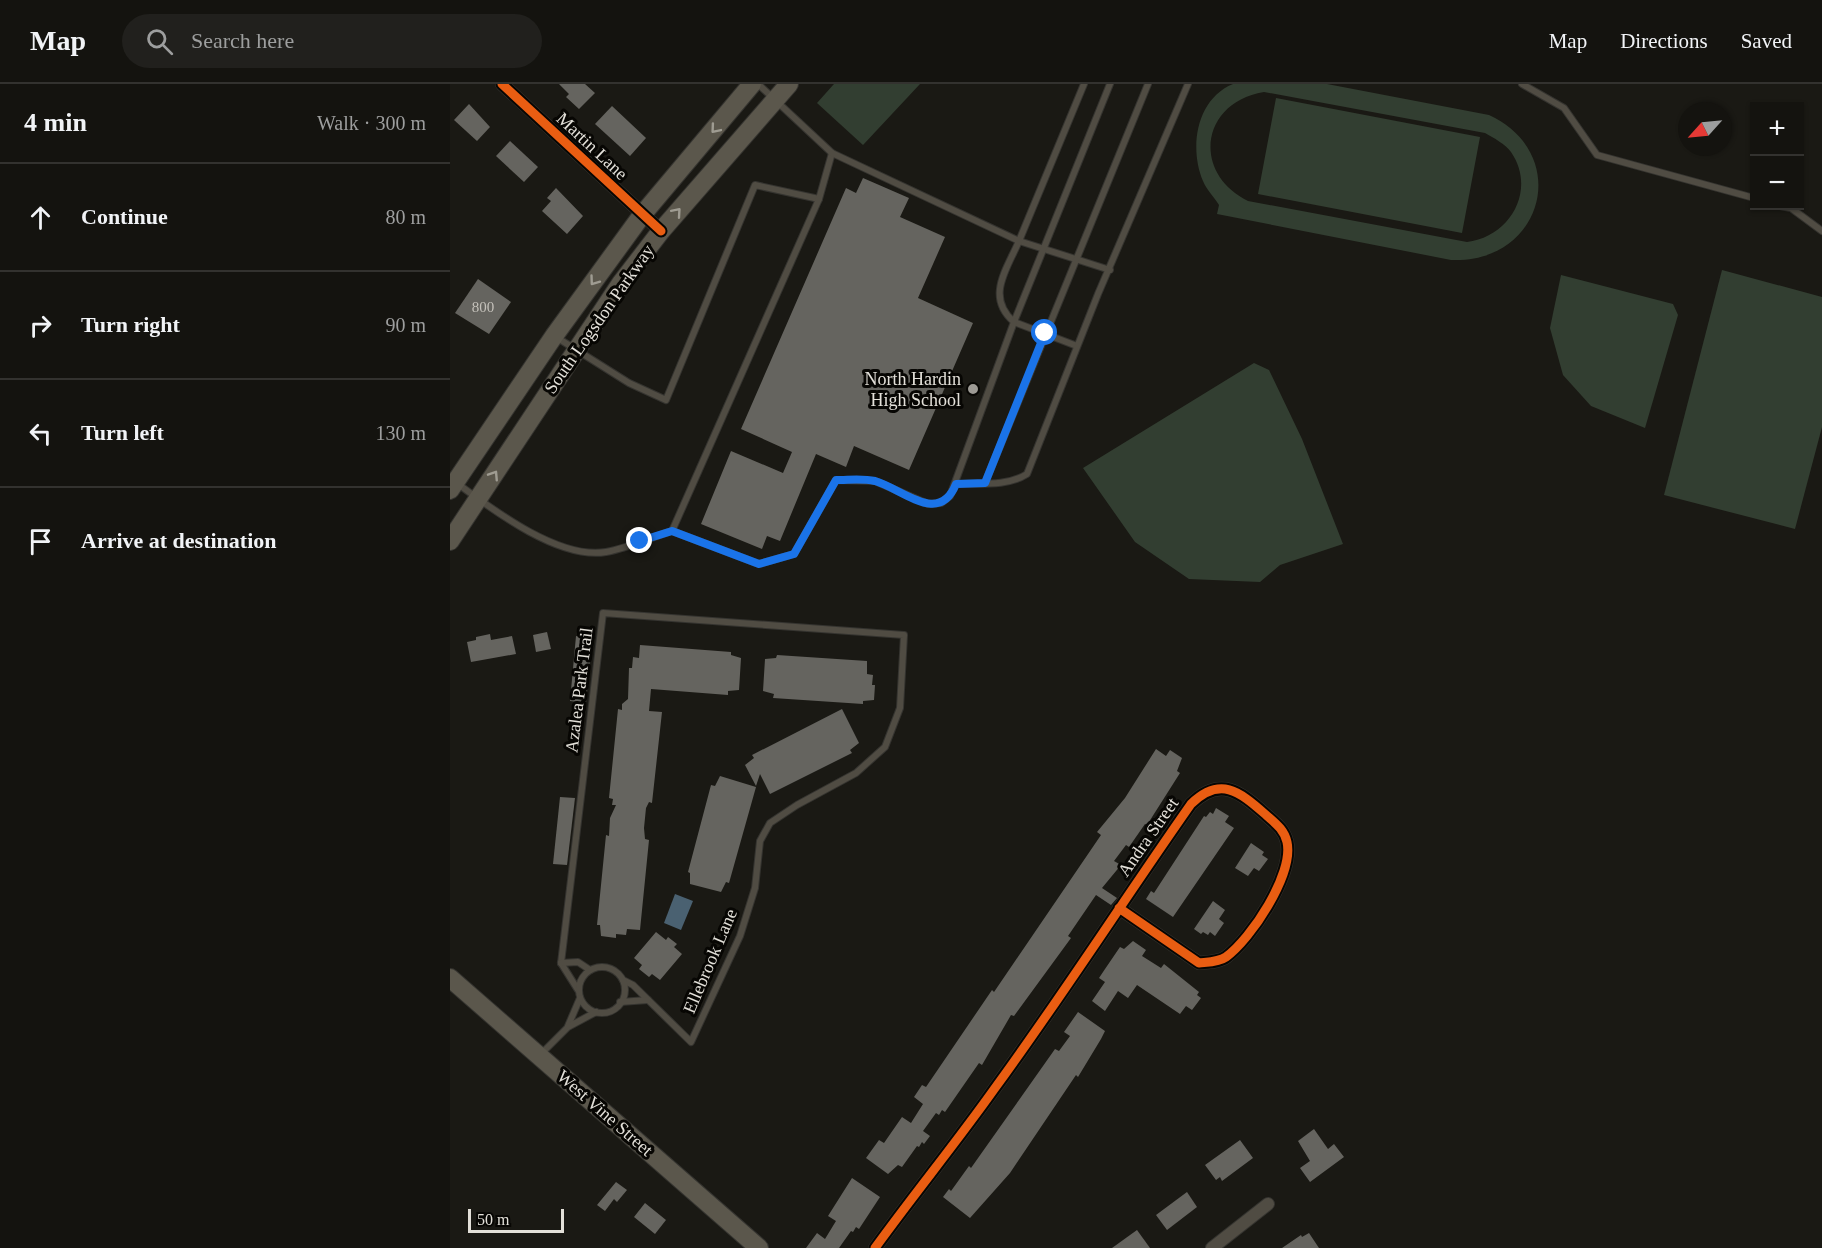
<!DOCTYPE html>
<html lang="en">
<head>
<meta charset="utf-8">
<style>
	:root { --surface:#14130f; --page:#21201d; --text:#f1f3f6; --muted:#9d9e9e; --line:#33322f }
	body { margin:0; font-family:Georgia,serif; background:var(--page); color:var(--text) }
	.controls { position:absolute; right:18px; top:18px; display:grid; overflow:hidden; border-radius:0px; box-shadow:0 2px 4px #0004 }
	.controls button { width:54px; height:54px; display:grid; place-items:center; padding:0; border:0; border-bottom:2px solid var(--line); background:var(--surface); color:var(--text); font:30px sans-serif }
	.compass { position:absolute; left:1228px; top:18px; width:54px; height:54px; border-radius:50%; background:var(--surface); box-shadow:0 2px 4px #0004; rotate:243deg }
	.scale { position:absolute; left:18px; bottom:15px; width:96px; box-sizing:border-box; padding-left:6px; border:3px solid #e3e0d9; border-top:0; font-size:16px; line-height:21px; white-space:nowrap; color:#e3e0d9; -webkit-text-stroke:4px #070603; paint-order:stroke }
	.stop { position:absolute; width:18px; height:18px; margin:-14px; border:4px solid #1a73e8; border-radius:50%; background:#fff }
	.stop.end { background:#1a73e8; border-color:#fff; box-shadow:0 2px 6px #0008 }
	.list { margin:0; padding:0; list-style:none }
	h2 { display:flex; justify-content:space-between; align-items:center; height:78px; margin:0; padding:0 24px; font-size:26px }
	h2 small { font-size:20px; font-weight:400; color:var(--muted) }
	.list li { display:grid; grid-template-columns:39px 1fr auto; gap:18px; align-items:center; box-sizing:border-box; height:108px; padding:0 24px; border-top:2px solid var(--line) }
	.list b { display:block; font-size:22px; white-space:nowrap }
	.list em { font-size:20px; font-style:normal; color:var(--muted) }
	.icon { flex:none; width:33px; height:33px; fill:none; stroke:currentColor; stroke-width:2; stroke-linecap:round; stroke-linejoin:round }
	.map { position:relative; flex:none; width:1372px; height:1164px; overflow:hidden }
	header { display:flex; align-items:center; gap:36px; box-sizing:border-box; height:84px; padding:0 30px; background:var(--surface); border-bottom:2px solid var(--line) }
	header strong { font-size:28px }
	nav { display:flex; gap:33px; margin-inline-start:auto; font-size:21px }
	.search { width:420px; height:54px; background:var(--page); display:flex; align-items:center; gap:15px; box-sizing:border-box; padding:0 21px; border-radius:33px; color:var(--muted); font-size:22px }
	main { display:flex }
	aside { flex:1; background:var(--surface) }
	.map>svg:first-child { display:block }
	.green { fill:#323e31; fill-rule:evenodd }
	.water { fill:#4a6171 }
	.building { fill:#65645f }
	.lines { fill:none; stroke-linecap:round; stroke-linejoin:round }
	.service-casing { stroke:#353430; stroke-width:8 }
	.minor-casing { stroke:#353430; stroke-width:14 }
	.secondary-casing { stroke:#353430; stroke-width:20 }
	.service { stroke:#504c43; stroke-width:6 }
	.minor { stroke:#504c43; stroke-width:12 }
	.secondary { stroke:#5b574c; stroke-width:18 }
	.cycleway-casing { stroke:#070603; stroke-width:13 }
	.cycleway { stroke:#e95d12; stroke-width:9 }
	.oneway { stroke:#9f9c92 }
	.route { stroke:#1a73e8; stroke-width:8 }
	.poi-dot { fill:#9d9a94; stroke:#070603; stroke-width:2 }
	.labels { text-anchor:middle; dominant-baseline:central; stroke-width:6; stroke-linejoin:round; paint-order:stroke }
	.number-label { font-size:15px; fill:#c4c1ba }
	.street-label { font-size:18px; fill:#e3e0d9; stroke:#070603 }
	.poi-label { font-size:18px; fill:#e3e0d9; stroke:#070603; text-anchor:end }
</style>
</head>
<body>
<header>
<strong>Map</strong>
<div class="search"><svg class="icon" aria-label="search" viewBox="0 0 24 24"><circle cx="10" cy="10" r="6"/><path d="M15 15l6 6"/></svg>Search here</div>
<nav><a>Map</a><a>Directions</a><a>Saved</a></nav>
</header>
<main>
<aside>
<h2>4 min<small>Walk · 300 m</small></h2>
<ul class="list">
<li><svg class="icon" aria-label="ahead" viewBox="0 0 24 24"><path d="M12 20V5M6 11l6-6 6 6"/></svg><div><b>Continue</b></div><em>80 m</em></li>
<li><svg class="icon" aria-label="right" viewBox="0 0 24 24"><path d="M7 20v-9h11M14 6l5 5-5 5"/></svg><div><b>Turn right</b></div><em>90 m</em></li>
<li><svg class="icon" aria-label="left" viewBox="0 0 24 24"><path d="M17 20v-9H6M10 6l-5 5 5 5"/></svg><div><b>Turn left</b></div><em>130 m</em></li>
<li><svg class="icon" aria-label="arrive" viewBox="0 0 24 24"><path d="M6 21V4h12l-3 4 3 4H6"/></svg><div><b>Arrive at destination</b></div></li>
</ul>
</aside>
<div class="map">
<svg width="1372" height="1164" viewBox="0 0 1372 1164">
	<rect width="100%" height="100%" fill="#1a1914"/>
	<!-- green -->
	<g class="green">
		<polygon points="384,0 470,0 413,61 367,19"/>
		<path d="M783,0H877L1039,31C1123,70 1093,180 1001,176L767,130L769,121C764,113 756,105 753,97C739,64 746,15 783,0ZM814,8L1035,49C1044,54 1055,60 1061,68C1087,106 1060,153 1017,158L798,117C741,89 751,18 814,8Z"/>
		<polygon points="826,14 1030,53 1012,149 808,110"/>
		<polygon points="1272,186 1372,213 1372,343 1345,445 1214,411"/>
		<polygon points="1111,191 1223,220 1228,231 1195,344 1141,322 1113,291 1100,244"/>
		<polygon points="804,279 819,286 852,355 893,460 830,481 810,498 739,495 685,458 633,384"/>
	</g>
	<!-- water -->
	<polygon class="water" points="225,810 243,817 231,846 214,839"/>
	<!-- building -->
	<g class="building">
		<polygon points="109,0 135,0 145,9 129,25 116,13 119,10"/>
		<polygon points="19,20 40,43 27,57 4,36"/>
		<polygon points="162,22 196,54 180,72 145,40"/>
		<polygon points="60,57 88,83 74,98 46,72"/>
		<polygon points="413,94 459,114 450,133 495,153 468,214 523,239 459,386 404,362 396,383 366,370 330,457 317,452 312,465 251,440 281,367 333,389 342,368 291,345 396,104 406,109"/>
		<polygon points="106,104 133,132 117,150 92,127 101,117 97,114"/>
		<polygon points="28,195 61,218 39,250 5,229"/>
		<polygon points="97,548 101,565 86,568 83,551"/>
		<polygon points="40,550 41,556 62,552 66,570 21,578 17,558 26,556 26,553"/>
		<polygon points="126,552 142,554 136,619 120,617"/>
		<polygon points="190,561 281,568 281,571 291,574 289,606 278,607 278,611 201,605 199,627 212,628 202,719 199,718 196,724 194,744 195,755 199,756 190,846 177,845 176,851 166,850 166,854 151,852 150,841 147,841 156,751 159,752 160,734 166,721 162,721 163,715 159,714 168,625 172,626 172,620 178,615 179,584 182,584 183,573 189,574"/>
		<polygon points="327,571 417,577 417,590 423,591 422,601 425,601 424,616 413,617 413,620 323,614 324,610 313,607 315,575 326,574"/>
		<polygon points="392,625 409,659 400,666 402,669 320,710 310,690 306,702 295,681 304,674 302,671"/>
		<polygon points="706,665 716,672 720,666 732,674 727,687 730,689 697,741 695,740 679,763 676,761 664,777 671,781 652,804 667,814 661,821 646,811 618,852 621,854 564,932 561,931 532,981 529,979 495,1028 492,1026 489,1031 486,1029 473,1047 480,1052 474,1060 472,1058 469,1063 467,1062 452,1083 448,1081 438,1090 416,1074 429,1056 434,1059 452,1033 461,1039 473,1020 464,1013 472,1001 476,1003 542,906 544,908 651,751 647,748 675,714"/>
		<polygon points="270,692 306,703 279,799 276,798 271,808 240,800 240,789 238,788 261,701 265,702"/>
		<polygon points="110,713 125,714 117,781 103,780"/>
		<polygon points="766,724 779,732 775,738 784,744 723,833 696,815 701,807 704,809 754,732 756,733 760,728 763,730"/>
		<polygon points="801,759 814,768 812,771 818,775 809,787 804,784 798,792 785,784"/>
		<polygon points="763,817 775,826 769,835 774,839 765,852 760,848 758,851 753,848 751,850 744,845"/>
		<polygon points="206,848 216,856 218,853 227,860 224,863 232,870 210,896 202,890 199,893 189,885 192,881 184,874"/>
		<polygon points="683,857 696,866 692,872 711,884 714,880 749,908 747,911 751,914 742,926 736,922 730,930 687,901 678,914 668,907 655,927 642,917 655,898 649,894 655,885 670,863 674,865"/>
		<polygon points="628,928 655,947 651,955 628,993 626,991 560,1089 520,1134 493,1113 499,1105 501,1107 519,1082 521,1084 605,965 609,967 620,952 614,948"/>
		<polygon points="864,1045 878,1065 884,1060 894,1073 860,1098 850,1084 860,1077 848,1057"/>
		<polygon points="790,1056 803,1074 772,1097 770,1093 766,1096 755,1081"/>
		<polygon points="402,1094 430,1113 409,1145 406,1143 403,1148 401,1147 389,1164 356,1164 367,1149 375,1155 386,1137 378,1132"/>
		<polygon points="166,1098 177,1106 167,1118 164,1115 155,1127 147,1121"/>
		<polygon points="737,1108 747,1123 717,1146 706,1131"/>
		<polygon points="195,1119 216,1136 205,1150 184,1133"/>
		<polygon points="687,1146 700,1164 662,1164"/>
		<polygon points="859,1149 869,1164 832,1164 851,1151 852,1153"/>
	</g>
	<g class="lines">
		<!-- service casing -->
		<g class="service-casing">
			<g id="service">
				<polyline points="634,0 569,157 660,186"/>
				<polyline points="1072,0 1114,24 1147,71 1304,114"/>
				<polyline points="1330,122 1341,124 1372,147"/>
				<polyline points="106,253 179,299 216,316 305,101 369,115"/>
				<polyline points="627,262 564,238 660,0"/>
				<polyline points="535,399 698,0"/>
				<path d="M8,400C43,426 109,476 156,468C178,464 200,454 222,447L369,115L382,69"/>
				<path d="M506,400C528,399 557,403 577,390L648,210L738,0"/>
				<path d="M222,447L309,480L344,470L386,396L425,397L478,420L491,419L500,412L564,238C535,213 557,185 569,157L382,69L308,0"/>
				<polyline points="111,879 153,529 454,551 450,624 435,663 406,689 347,721 320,739 310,757 305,804 290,852 241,958 183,901 173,896"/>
				<polyline points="111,879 128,906"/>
				<polyline points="111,879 128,878 140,886"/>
				<circle cx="152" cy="906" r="23"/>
				<polyline points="170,918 198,916"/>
				<polyline points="118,942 130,914"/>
				<polyline points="90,971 118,943 146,928"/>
			</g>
		</g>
		<!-- minor casing -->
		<g class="minor-casing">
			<g id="minor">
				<polyline points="52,0 211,147"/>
				<path d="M425,1164C464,1110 506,1059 545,1004C613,911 675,814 741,720C770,692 789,707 815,730C825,739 834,745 837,758C844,790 801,855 776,873C769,878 758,878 749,879L669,824"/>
				<polyline points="762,1164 818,1120"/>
			</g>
		</g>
		<!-- secondary casing -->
		<g class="secondary-casing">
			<g id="secondary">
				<polyline points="0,406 104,252 192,131 302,0"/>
				<polyline points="0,457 171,199 211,147 339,0"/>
				<polyline points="0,894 309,1164"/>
			</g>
		</g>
		<!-- service -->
		<use href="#service" class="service"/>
		<!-- minor -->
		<use href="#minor" class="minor"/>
		<!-- secondary -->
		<use href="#secondary" class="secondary"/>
		<!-- cycleway casing -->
		<g class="cycleway-casing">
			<g id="cycleway">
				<polyline points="52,0 211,147"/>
				<path d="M425,1164C464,1110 506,1059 545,1004C613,911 675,814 741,720C770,692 789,707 815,730C825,739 834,745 837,758C844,790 801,855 776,873C769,878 758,878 749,879L669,824"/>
			</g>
		</g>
		<!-- cycleway -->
		<use href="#cycleway" class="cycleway"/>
	</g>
	<!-- one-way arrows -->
	<defs><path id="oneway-chevron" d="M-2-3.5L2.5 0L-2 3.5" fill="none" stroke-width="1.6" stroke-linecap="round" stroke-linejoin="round" transform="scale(1.5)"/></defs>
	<g class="oneway">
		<use href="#oneway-chevron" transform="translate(265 45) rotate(130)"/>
		<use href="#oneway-chevron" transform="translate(227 128) rotate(-49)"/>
		<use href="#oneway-chevron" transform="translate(144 197) rotate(126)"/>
		<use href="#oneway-chevron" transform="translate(44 391) rotate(-57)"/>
	</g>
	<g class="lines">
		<!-- route -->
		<path class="route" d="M190,457L222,447L309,480L344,470L386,396C399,396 412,394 425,397C453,405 489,442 506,400L535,399L595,249"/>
	</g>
	<!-- markers -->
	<circle class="poi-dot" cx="523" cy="305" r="6"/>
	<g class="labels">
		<!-- number labels -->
		<g class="number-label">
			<text x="33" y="223">800</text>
		</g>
		<!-- street labels -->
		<g class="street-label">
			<text transform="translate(142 62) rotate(43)">Martin Lane</text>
			<text transform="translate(149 235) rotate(-55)">South Logsdon Parkway</text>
			<text transform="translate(129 606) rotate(-83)">Azalea Park Trail</text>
			<text transform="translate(698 753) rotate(-55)">Andra Street</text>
			<text transform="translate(260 877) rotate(-67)">Ellebrook Lane</text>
			<text transform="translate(155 1029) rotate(41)">West Vine Street</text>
		</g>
		<!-- poi labels -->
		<g class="poi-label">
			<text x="511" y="295">North Hardin<tspan x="511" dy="21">High School</tspan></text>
		</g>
	</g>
</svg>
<div class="controls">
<button>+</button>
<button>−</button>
</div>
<svg class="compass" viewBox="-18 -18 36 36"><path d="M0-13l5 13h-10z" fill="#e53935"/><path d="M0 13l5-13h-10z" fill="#9d9e9e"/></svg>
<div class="scale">50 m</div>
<div class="stop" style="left:595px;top:249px"></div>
<div class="stop end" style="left:190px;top:457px"></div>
</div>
</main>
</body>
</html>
